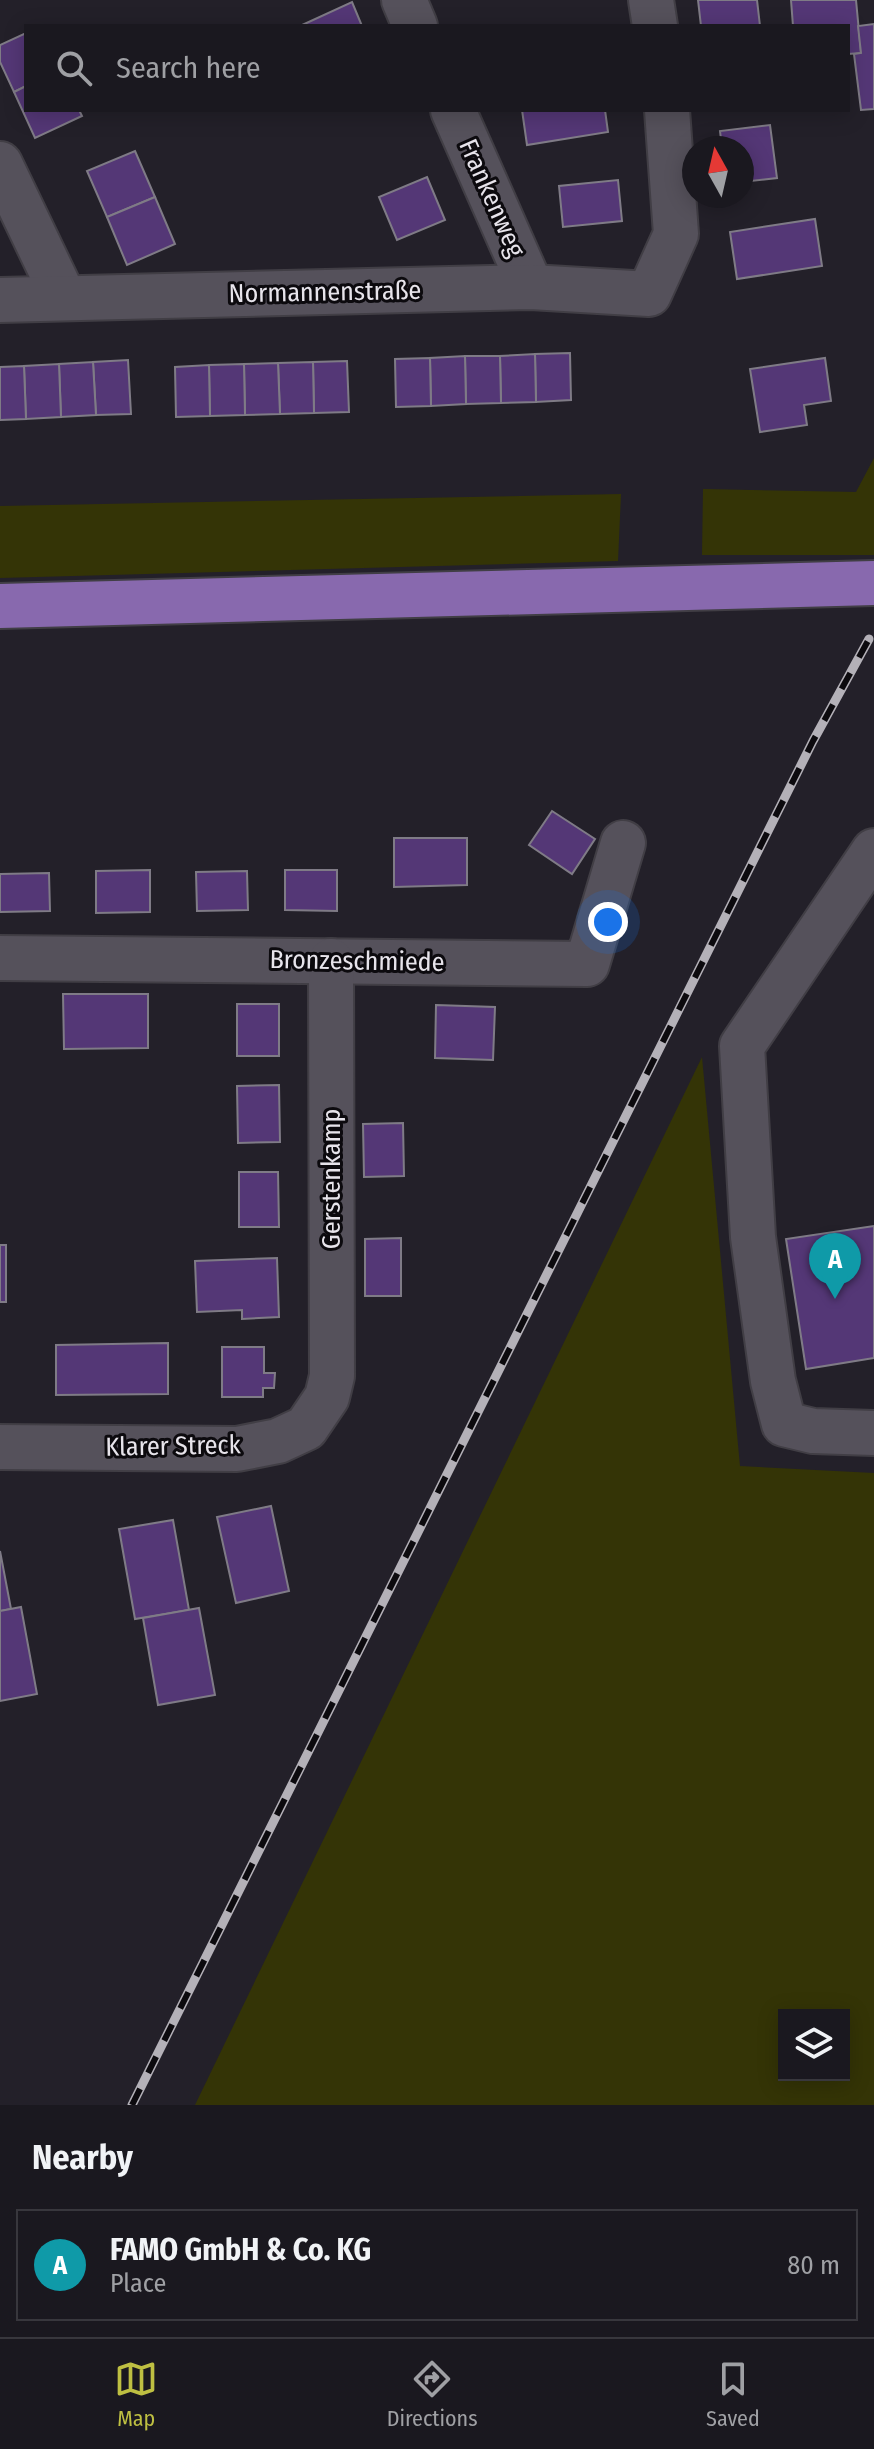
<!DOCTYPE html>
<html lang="en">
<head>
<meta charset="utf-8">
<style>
	:root { --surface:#1a181f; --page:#27252c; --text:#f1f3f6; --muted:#9fa0a4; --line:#38373d; --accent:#bebf42 }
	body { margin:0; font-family:"Fira Sans Condensed",sans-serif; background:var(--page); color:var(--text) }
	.controls { position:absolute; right:24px; bottom:24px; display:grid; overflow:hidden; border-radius:0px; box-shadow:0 4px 20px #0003 }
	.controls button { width:72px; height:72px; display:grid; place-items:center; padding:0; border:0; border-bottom:2px solid var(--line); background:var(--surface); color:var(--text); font:40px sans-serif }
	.compass { position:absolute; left:682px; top:136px; width:72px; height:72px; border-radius:50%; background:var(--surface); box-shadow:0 4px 20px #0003; rotate:352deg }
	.you { position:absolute; left:608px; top:922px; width:28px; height:28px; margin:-20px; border:6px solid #fff; border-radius:50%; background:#1a73e8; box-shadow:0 0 0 12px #1a73e833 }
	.badge { display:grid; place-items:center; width:52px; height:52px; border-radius:50%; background:var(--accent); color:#fff; font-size:26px; font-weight:700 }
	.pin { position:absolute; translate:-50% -66px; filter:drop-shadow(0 2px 4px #0008) }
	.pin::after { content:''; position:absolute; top:42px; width:28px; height:24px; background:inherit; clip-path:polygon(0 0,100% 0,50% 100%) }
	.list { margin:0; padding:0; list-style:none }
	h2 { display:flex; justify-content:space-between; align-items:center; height:104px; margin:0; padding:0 32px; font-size:34px }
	h2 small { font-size:26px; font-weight:400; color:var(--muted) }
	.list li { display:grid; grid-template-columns:52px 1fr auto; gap:24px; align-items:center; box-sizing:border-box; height:112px; margin:0 16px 16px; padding:0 16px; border:2px solid var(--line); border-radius:0px }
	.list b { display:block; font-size:30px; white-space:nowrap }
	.list p { margin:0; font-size:26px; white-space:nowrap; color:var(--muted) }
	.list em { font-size:26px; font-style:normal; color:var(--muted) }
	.icon { flex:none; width:44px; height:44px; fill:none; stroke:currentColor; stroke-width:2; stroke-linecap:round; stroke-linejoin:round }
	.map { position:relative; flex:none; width:874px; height:2105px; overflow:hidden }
	.search { position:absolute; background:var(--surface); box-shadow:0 4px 20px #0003; left:24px; right:24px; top:24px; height:88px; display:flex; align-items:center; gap:20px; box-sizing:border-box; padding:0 28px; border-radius:0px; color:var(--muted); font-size:30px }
	.sheet { height:232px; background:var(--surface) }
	nav { display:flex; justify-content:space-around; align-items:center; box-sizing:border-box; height:112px; border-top:2px solid var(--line); background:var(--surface); font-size:22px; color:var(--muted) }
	nav a { display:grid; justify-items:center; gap:4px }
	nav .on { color:var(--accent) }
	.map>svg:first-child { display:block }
	.green { fill:#343406; fill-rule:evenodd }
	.building { fill:#543776; stroke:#7f7b86; stroke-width:2 }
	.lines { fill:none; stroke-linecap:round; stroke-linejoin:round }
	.minor-casing { stroke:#413e45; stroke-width:48 }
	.primary-casing { stroke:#413e45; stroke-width:48 }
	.minor { stroke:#55515b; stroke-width:44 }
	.primary { stroke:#8869ae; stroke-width:44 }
	.rail-casing { stroke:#b4b1b8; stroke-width:9 }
	.rail { stroke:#0c0a0e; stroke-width:6; stroke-dasharray:18; stroke-linecap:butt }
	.labels { text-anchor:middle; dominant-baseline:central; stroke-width:6; stroke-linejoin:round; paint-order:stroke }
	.street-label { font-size:26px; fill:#e7e4eb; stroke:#0c0a0e }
</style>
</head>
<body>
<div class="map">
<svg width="874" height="2105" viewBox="0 0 874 2105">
	<rect width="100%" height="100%" fill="#232029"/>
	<!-- green -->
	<g class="green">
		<polygon points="874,458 874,555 702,555 703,489 856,492"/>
		<polygon points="621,494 618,561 0,578 0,506"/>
		<path d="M702,1057L740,1466L874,1473V2105H195ZM844,2015V2075H784V2015Z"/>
	</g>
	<!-- building -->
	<g class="building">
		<polygon points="698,0 757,0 760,26 701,26"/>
		<polygon points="791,0 856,0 861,53 848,54 848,26 793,26"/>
		<polygon points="352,2 362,26 300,26"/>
		<polygon points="874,24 874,109 861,110 854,54 861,53 858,26"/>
		<polygon points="26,33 26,86 14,92 0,62 0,45"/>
		<polygon points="26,86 26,110 79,110 82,116 35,138 14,92"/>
		<polygon points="522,110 605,110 608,132 527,145"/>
		<polygon points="770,125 777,178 742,182 742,148 722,148 720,131"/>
		<polygon points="135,151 155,197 107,217 87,171"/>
		<polygon points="427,177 445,220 397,240 379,197"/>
		<polygon points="618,180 622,221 563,227 559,186"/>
		<polygon points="155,197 175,244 127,265 107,217"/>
		<polygon points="815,219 822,266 737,279 730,232"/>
		<polygon points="570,353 571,400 536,402 535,354"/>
		<polygon points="535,354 536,402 501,403 500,356"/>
		<polygon points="465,356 500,356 501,403 466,404"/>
		<polygon points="465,356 466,404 431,406 430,358"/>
		<polygon points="430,358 431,406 396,407 395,359"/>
		<polygon points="825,358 831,401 804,405 807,425 760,432 750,369"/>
		<polygon points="128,360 131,414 96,415 93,362"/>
		<polygon points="347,361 349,412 314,413 313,362"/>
		<polygon points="93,362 96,415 61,417 59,364"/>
		<polygon points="313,362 314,413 280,414 278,363"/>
		<polygon points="278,363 280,414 245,415 244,364"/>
		<polygon points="59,364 61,417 26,419 24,366"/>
		<polygon points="244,364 245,415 210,416 209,365"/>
		<polygon points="209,365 210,416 176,417 175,367"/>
		<polygon points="24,366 26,419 0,420 0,367"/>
		<polygon points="552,811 595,839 572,874 529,845"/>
		<polygon points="394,838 467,838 467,885 394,887"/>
		<polygon points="150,870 150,912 96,913 96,871"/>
		<polygon points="285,870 337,870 337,911 285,910"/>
		<polygon points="247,871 248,910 197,911 196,872"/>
		<polygon points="49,873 50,911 0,912 0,874"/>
		<polygon points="63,994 148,994 148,1048 64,1049"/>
		<rect x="237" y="1004" width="42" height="52"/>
		<polygon points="436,1005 495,1007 493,1060 435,1058"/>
		<polygon points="279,1085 280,1142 238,1143 237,1086"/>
		<polygon points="403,1123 404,1176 364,1177 363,1124"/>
		<polygon points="239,1172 278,1172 279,1227 239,1227"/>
		<polygon points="874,1226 874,1358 806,1369 786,1239"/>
		<polygon points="401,1238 401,1296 365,1296 365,1239"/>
		<rect x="0" y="1245" width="6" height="57"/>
		<polygon points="277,1258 279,1317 242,1319 242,1310 197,1312 195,1261"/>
		<polygon points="168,1343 168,1394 56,1395 56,1345"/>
		<polygon points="222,1347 264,1347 264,1373 275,1373 274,1388 263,1388 263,1397 222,1397"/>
		<polygon points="271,1506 289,1591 236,1603 217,1517"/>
		<polygon points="173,1520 189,1610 135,1619 119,1529"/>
		<polygon points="0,1551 11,1609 0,1611"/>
		<polygon points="21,1607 37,1694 0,1701 0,1611"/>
		<polygon points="199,1608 215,1695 158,1705 143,1618"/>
	</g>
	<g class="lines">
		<!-- minor casing -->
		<g class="minor-casing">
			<g id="minor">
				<polyline points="404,0 415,26"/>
				<polyline points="651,0 655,26"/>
				<polyline points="453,110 531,287"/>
				<polyline points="0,164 64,298"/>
				<polyline points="0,300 531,287 649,294 676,234 667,110"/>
				<polyline points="874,851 742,1046 753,1237 773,1381 784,1424 813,1431 874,1433"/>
				<polyline points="0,958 587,964 623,843"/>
				<polyline points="0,1447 237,1449 278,1441 306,1428 327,1397 332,1376 331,961"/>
			</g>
		</g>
		<!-- primary casing -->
		<g class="primary-casing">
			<polyline id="primary" points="0,606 874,583"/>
		</g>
		<!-- minor -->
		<use href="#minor" class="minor"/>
		<!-- primary -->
		<use href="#primary" class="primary"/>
		<!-- rail casing -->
		<g class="rail-casing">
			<polyline id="rail" points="132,2105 813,741 869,639"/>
		</g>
		<!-- rail -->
		<use href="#rail" class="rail"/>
	</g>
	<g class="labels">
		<!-- street labels -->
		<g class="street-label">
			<text transform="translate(492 198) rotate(66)">Frankenweg</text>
			<text transform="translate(325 292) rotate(-1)">Normannenstraße</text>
			<text transform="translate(357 961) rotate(1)">Bronzeschmiede</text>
			<text transform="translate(331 1179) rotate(-90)">Gerstenkamp</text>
			<text transform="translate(173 1446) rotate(-1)">Klarer Streck</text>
		</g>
	</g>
</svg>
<div class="controls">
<button><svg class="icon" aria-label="layers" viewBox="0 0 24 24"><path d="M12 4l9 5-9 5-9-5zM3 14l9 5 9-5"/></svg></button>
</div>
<svg class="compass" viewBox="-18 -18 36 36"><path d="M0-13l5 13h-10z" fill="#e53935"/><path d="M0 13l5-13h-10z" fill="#9fa0a4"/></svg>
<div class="you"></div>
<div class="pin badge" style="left:835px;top:1299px;background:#0f9aa8">A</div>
<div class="search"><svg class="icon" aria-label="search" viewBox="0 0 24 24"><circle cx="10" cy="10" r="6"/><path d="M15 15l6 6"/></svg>Search here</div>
</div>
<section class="sheet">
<h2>Nearby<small></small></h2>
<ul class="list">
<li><span class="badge" style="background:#0f9aa8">A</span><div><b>FAMO GmbH &amp; Co. KG</b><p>Place</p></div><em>80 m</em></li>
</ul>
</section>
<nav>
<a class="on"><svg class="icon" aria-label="map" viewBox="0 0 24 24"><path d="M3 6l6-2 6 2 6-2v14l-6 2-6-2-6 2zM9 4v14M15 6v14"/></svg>Map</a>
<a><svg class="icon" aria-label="directions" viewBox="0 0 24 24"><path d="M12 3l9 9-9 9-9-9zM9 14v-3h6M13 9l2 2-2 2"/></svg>Directions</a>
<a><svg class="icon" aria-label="saved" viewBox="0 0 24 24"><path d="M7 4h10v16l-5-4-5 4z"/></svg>Saved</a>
</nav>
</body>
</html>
